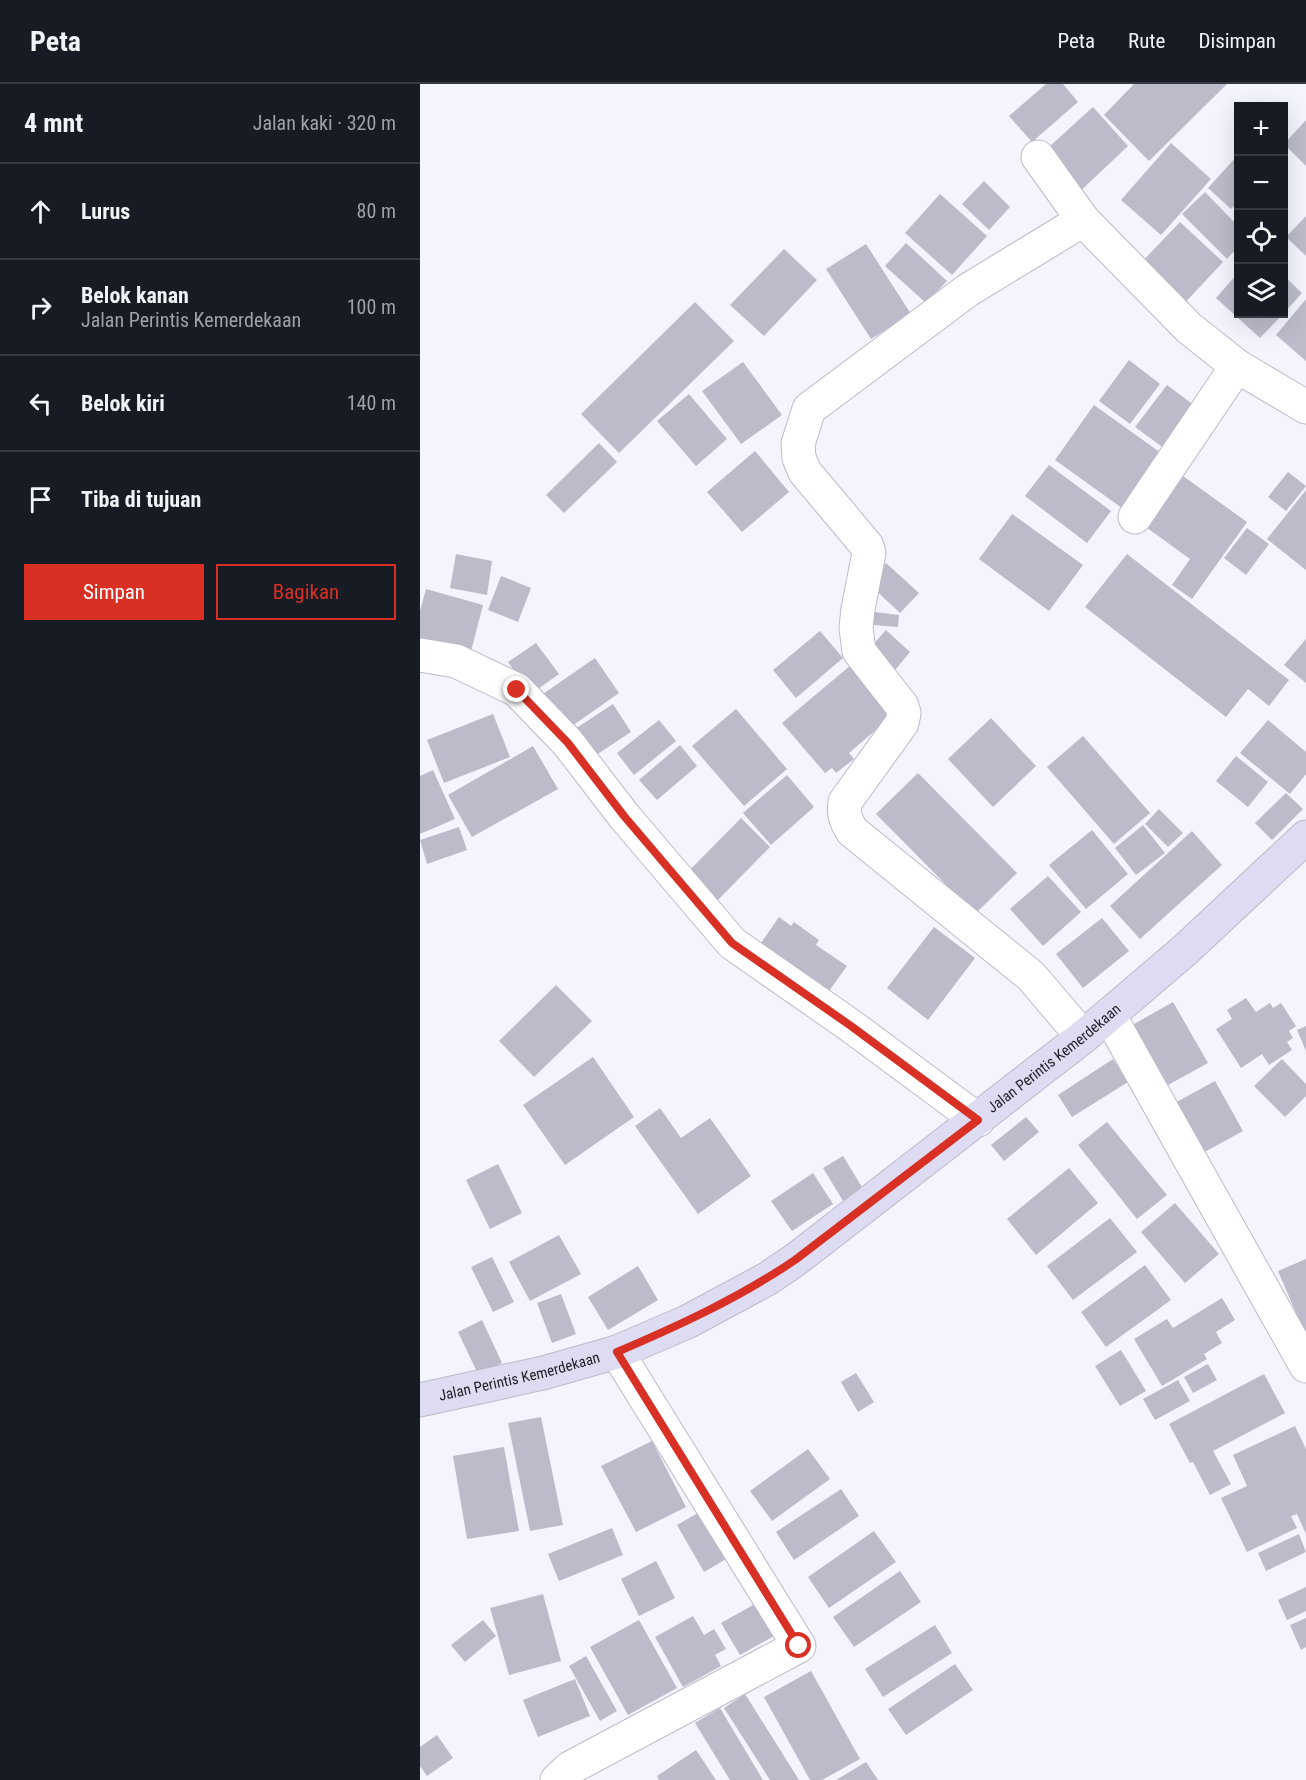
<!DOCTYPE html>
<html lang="id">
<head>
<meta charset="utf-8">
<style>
	:root { --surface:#171b24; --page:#242831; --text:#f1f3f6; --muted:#9ea1a6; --line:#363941; --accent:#d93025 }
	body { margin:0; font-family:"Roboto Condensed",sans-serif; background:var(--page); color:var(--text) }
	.controls { position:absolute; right:18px; top:18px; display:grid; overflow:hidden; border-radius:0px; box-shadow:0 6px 24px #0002 }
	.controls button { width:54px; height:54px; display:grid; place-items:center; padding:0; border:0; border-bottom:2px solid var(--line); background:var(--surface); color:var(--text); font:30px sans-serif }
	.stop { position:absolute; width:18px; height:18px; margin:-14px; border:4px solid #d93025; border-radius:50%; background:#fff }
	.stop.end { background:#d93025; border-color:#fff; box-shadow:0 2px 6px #0008 }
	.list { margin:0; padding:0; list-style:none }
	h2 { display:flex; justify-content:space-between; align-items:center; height:78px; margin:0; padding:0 24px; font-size:26px }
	h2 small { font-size:20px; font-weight:400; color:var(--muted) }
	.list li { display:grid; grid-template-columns:39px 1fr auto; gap:18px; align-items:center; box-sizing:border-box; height:96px; padding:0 24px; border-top:2px solid var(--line) }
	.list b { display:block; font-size:22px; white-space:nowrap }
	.list p { margin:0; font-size:20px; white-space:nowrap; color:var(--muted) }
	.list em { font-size:20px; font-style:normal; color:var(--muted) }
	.actions { display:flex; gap:12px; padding:18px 24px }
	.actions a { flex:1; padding:14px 0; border:2px solid var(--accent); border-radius:0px; text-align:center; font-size:21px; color:var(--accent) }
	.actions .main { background:var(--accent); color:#fff }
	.icon { flex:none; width:33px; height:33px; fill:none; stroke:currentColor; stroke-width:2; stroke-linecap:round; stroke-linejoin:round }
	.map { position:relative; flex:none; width:886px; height:1696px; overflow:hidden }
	header { display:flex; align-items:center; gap:36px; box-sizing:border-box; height:84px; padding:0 30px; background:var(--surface); border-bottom:2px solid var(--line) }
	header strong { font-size:28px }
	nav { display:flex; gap:33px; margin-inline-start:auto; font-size:21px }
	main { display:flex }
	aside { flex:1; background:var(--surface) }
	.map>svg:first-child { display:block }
	.building { fill:#bbbbca }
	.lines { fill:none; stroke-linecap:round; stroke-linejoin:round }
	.street-casing { stroke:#babbc9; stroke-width:35 }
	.secondary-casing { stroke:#babbc9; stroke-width:35 }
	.street { stroke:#fff; stroke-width:33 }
	.secondary { stroke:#dddcf2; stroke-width:33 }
	.route { stroke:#d93025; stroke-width:8 }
	.labels { text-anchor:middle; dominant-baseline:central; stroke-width:6; stroke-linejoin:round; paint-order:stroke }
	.street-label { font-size:15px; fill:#1f1f25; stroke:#f4f4fe }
</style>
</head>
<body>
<header>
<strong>Peta</strong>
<nav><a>Peta</a><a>Rute</a><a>Disimpan</a></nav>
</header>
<main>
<aside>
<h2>4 mnt<small>Jalan kaki · 320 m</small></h2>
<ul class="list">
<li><svg class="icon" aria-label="ahead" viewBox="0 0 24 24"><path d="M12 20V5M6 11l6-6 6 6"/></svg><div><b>Lurus</b></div><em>80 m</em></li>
<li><svg class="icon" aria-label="right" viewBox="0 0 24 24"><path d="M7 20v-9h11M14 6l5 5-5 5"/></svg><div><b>Belok kanan</b><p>Jalan Perintis Kemerdekaan</p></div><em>100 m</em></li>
<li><svg class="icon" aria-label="left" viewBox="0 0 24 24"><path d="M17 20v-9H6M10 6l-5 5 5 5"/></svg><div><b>Belok kiri</b></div><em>140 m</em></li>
<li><svg class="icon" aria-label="arrive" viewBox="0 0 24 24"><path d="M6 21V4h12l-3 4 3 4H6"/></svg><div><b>Tiba di tujuan</b></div></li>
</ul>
<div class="actions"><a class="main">Simpan</a><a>Bagikan</a></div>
</aside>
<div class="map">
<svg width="886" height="1696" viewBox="0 0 886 1696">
	<rect width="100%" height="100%" fill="#f4f4fe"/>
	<!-- building -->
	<g class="building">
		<polygon points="626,0 643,0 658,18 612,58 589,32"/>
		<polygon points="714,0 807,0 729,77 684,31"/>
		<polygon points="673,23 708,62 655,112 618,73"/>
		<polygon points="886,36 886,82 864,60"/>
		<polygon points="751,59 791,95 741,151 701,116"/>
		<polygon points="818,71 818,118 811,125 788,104"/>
		<polygon points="564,97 590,123 569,146 542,120"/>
		<polygon points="785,108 818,142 818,163 807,175 762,130"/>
		<polygon points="520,110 567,152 532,191 485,149"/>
		<polygon points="886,132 886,172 866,153"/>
		<polygon points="760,138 803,178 761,223 718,182"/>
		<polygon points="486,159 527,197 506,219 465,182"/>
		<polygon points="446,160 491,230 451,255 406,185"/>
		<polygon points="364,165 397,196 344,252 310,221"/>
		<polygon points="818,189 818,230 863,230 840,254 796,214"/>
		<polygon points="864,192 882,209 864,229"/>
		<polygon points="886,215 886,277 856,251"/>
		<polygon points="275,218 314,257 199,369 161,330"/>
		<polygon points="709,276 740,300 710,340 679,317"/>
		<polygon points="323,278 362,331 321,360 282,307"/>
		<polygon points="747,301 779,325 748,367 715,343"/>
		<polygon points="269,310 307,355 276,382 237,337"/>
		<polygon points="674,321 748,374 709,429 635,376"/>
		<polygon points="179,359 197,378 144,429 126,411"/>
		<polygon points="335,367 369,408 322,448 287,408"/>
		<polygon points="629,381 691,427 667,459 605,412"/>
		<polygon points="756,387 827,438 772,515 752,501 770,475 719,438"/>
		<polygon points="868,388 886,402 866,427 848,413"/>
		<polygon points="886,406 886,486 847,455"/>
		<polygon points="592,430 663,481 629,527 559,475"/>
		<polygon points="827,444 849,460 826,491 804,474"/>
		<polygon points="36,470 72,477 67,511 30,504"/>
		<polygon points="707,470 869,596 849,622 828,605 806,633 665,523"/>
		<polygon points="466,479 499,509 480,529 448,499"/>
		<polygon points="81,492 111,504 98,538 68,526"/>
		<polygon points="6,505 63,521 49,575 0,562 0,527"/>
		<polygon points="455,528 479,531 478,543 453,541"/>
		<polygon points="466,546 490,568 475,586 450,564"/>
		<polygon points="400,547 423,574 376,614 353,586"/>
		<polygon points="886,555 886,599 864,581"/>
		<polygon points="116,559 139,590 111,610 88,578"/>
		<polygon points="175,574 199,609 145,647 120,612"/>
		<polygon points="431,581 473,631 429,669 434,675 416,689 412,684 405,689 362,639"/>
		<polygon points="193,620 211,648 173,673 155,645"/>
		<polygon points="316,625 367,685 324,722 272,662"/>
		<polygon points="73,630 90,673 24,699 7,656"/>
		<polygon points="571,634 616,682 573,723 528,675"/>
		<polygon points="239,636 256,657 214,691 197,669"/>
		<polygon points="848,636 886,668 886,690 870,710 820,669"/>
		<polygon points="663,652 730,729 694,760 627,683"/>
		<polygon points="260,661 277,682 237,716 219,696"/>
		<polygon points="113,662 138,705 52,753 28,711"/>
		<polygon points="816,672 848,698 828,723 796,697"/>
		<polygon points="13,686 35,735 0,750 0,692"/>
		<polygon points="498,689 597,789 555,830 456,730"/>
		<polygon points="367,691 394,723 351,761 323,729"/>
		<polygon points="866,709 883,725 852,756 835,739"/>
		<polygon points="739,725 763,749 748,763 725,740"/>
		<polygon points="321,734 350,763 292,822 263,793"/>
		<polygon points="723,741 745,769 716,791 695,764"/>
		<polygon points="39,743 47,766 7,780 0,756"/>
		<polygon points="672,746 708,790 666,825 629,781"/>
		<polygon points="772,747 802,781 720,855 690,822"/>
		<polygon points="628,792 661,828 623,862 590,825"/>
		<polygon points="359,833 371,842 374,838 399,856 396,861 427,882 409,907 341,859"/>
		<polygon points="682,834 709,867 663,904 636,870"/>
		<polygon points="514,843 555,874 508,936 467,904"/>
		<polygon points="136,901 172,937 114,993 79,957"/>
		<polygon points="826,914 836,928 850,919 853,924 861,919 876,942 869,947 873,954 867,958 872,966 849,981 842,970 821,984 796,945 812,935 807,926"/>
		<polygon points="753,918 788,979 739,1006 705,945"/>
		<polygon points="886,942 886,967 877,946"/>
		<polygon points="173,973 214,1033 145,1081 103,1021"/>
		<polygon points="693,975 708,998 652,1033 638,1011"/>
		<polygon points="862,975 886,1000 886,1012 865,1033 834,1002"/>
		<polygon points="795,997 823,1047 781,1070 753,1020"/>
		<polygon points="240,1024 261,1054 290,1034 331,1092 278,1130 215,1042"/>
		<polygon points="606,1033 619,1048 584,1077 571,1061"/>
		<polygon points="687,1038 747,1111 717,1135 658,1061"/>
		<polygon points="423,1072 445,1108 425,1120 403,1084"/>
		<polygon points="78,1080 102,1129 70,1145 46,1096"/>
		<polygon points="649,1084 678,1119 616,1171 587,1135"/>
		<polygon points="393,1089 413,1120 372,1147 351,1117"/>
		<polygon points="755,1119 799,1170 765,1199 721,1148"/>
		<polygon points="690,1134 717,1168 653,1216 627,1182"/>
		<polygon points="139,1151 161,1190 110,1217 89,1178"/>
		<polygon points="72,1173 94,1218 73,1228 51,1183"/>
		<polygon points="886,1175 886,1252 858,1187"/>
		<polygon points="725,1181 751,1216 686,1263 661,1228"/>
		<polygon points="218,1182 238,1216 188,1246 168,1213"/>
		<polygon points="141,1210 156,1250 132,1259 117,1219"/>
		<polygon points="802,1214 815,1236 796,1248 802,1259 784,1270 787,1275 742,1302 714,1255 747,1235 753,1244"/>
		<polygon points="62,1236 82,1279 58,1290 38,1248"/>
		<polygon points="701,1266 726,1307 700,1322 675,1282"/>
		<polygon points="788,1280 797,1296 773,1309 764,1293"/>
		<polygon points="436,1289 454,1318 438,1328 421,1298"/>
		<polygon points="844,1290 865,1329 793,1367 811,1400 790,1411 773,1378 770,1379 749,1340"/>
		<polygon points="758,1296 770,1317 735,1336 723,1315"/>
		<polygon points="121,1333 143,1441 110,1447 88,1339"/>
		<polygon points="875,1342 886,1365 886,1450 877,1430 871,1432 877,1444 827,1468 801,1414 827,1402 813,1371"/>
		<polygon points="232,1357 266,1423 216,1448 181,1382"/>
		<polygon points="84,1363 99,1447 47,1455 33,1372"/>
		<polygon points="388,1365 410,1395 352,1437 330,1407"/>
		<polygon points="421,1405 439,1432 374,1476 356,1448"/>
		<polygon points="290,1422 318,1468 284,1488 257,1441"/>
		<polygon points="192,1444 203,1471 139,1497 128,1470"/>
		<polygon points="454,1447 476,1478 409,1524 388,1493"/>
		<polygon points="879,1450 886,1468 846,1487 838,1469"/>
		<polygon points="236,1477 255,1514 219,1532 201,1495"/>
		<polygon points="480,1487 501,1518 434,1563 413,1533"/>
		<polygon points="886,1503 886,1527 867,1536 858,1516"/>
		<polygon points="123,1510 141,1577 89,1591 70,1524"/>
		<polygon points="335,1520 354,1552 320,1571 301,1539"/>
		<polygon points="273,1532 284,1551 294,1545 306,1565 295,1571 301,1582 263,1603 235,1553"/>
		<polygon points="886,1534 886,1563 881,1566 870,1541"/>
		<polygon points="63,1536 76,1552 45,1578 31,1561"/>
		<polygon points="219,1536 257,1604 208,1631 170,1563"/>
		<polygon points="515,1541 532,1569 463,1613 445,1585"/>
		<polygon points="166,1572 197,1627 180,1637 149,1582"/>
		<polygon points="535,1580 553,1606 486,1651 468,1625"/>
		<polygon points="391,1587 440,1675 402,1696 390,1696 344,1613"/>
		<polygon points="155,1595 170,1632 118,1653 103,1616"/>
		<polygon points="325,1610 379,1696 350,1696 304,1624"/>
		<polygon points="300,1624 343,1696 310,1696 275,1639"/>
		<polygon points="17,1651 33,1674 7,1692 0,1682 0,1663"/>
		<polygon points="276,1666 296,1696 239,1696 237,1692"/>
		<polygon points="446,1678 458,1696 416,1696"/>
	</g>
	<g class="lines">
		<!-- street casing -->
		<g class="street-casing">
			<g id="street">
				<polyline points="618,73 663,136 769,244 817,282 886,323"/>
				<polyline points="715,433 817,282"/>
				<polyline points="0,571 36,577 97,606 148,659 204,732 312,859 431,942 558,1036"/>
				<polyline points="689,931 886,1282"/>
				<path d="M663,953L611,892L432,747C426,737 423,730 425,718L482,639L484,629L482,622L439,567L436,544L438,525L449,469L447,462L385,388L379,374L378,360L389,325L548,206L663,136"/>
				<polyline points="137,1696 150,1684 379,1562 197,1268"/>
			</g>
		</g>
		<!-- secondary casing -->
		<g class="secondary-casing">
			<g id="secondary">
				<path id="s1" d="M0,1316L123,1289L197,1268L267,1238L347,1195L375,1176L663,953L765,866L886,753"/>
			</g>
		</g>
		<!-- street -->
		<use href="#street" class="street"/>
		<!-- secondary -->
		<use href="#secondary" class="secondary"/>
	</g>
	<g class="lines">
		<!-- route -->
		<path class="route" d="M97,606L148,659L204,732L312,859L431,942L558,1036L375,1176C319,1214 258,1242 197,1268L379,1562"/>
	</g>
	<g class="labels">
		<!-- street labels -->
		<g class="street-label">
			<text stroke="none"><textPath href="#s1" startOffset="732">Jalan Perintis Kemerdekaan</textPath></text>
			<text stroke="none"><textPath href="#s1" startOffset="102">Jalan Perintis Kemerdekaan</textPath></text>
		</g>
	</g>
</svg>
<div class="controls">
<button>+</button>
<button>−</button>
<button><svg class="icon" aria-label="locate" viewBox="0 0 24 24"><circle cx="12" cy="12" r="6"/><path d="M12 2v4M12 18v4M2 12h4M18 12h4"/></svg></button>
<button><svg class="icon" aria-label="layers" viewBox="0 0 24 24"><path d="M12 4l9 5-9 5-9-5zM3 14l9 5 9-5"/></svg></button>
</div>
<div class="stop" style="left:379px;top:1562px"></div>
<div class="stop end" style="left:97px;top:606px"></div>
</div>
</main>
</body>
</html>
